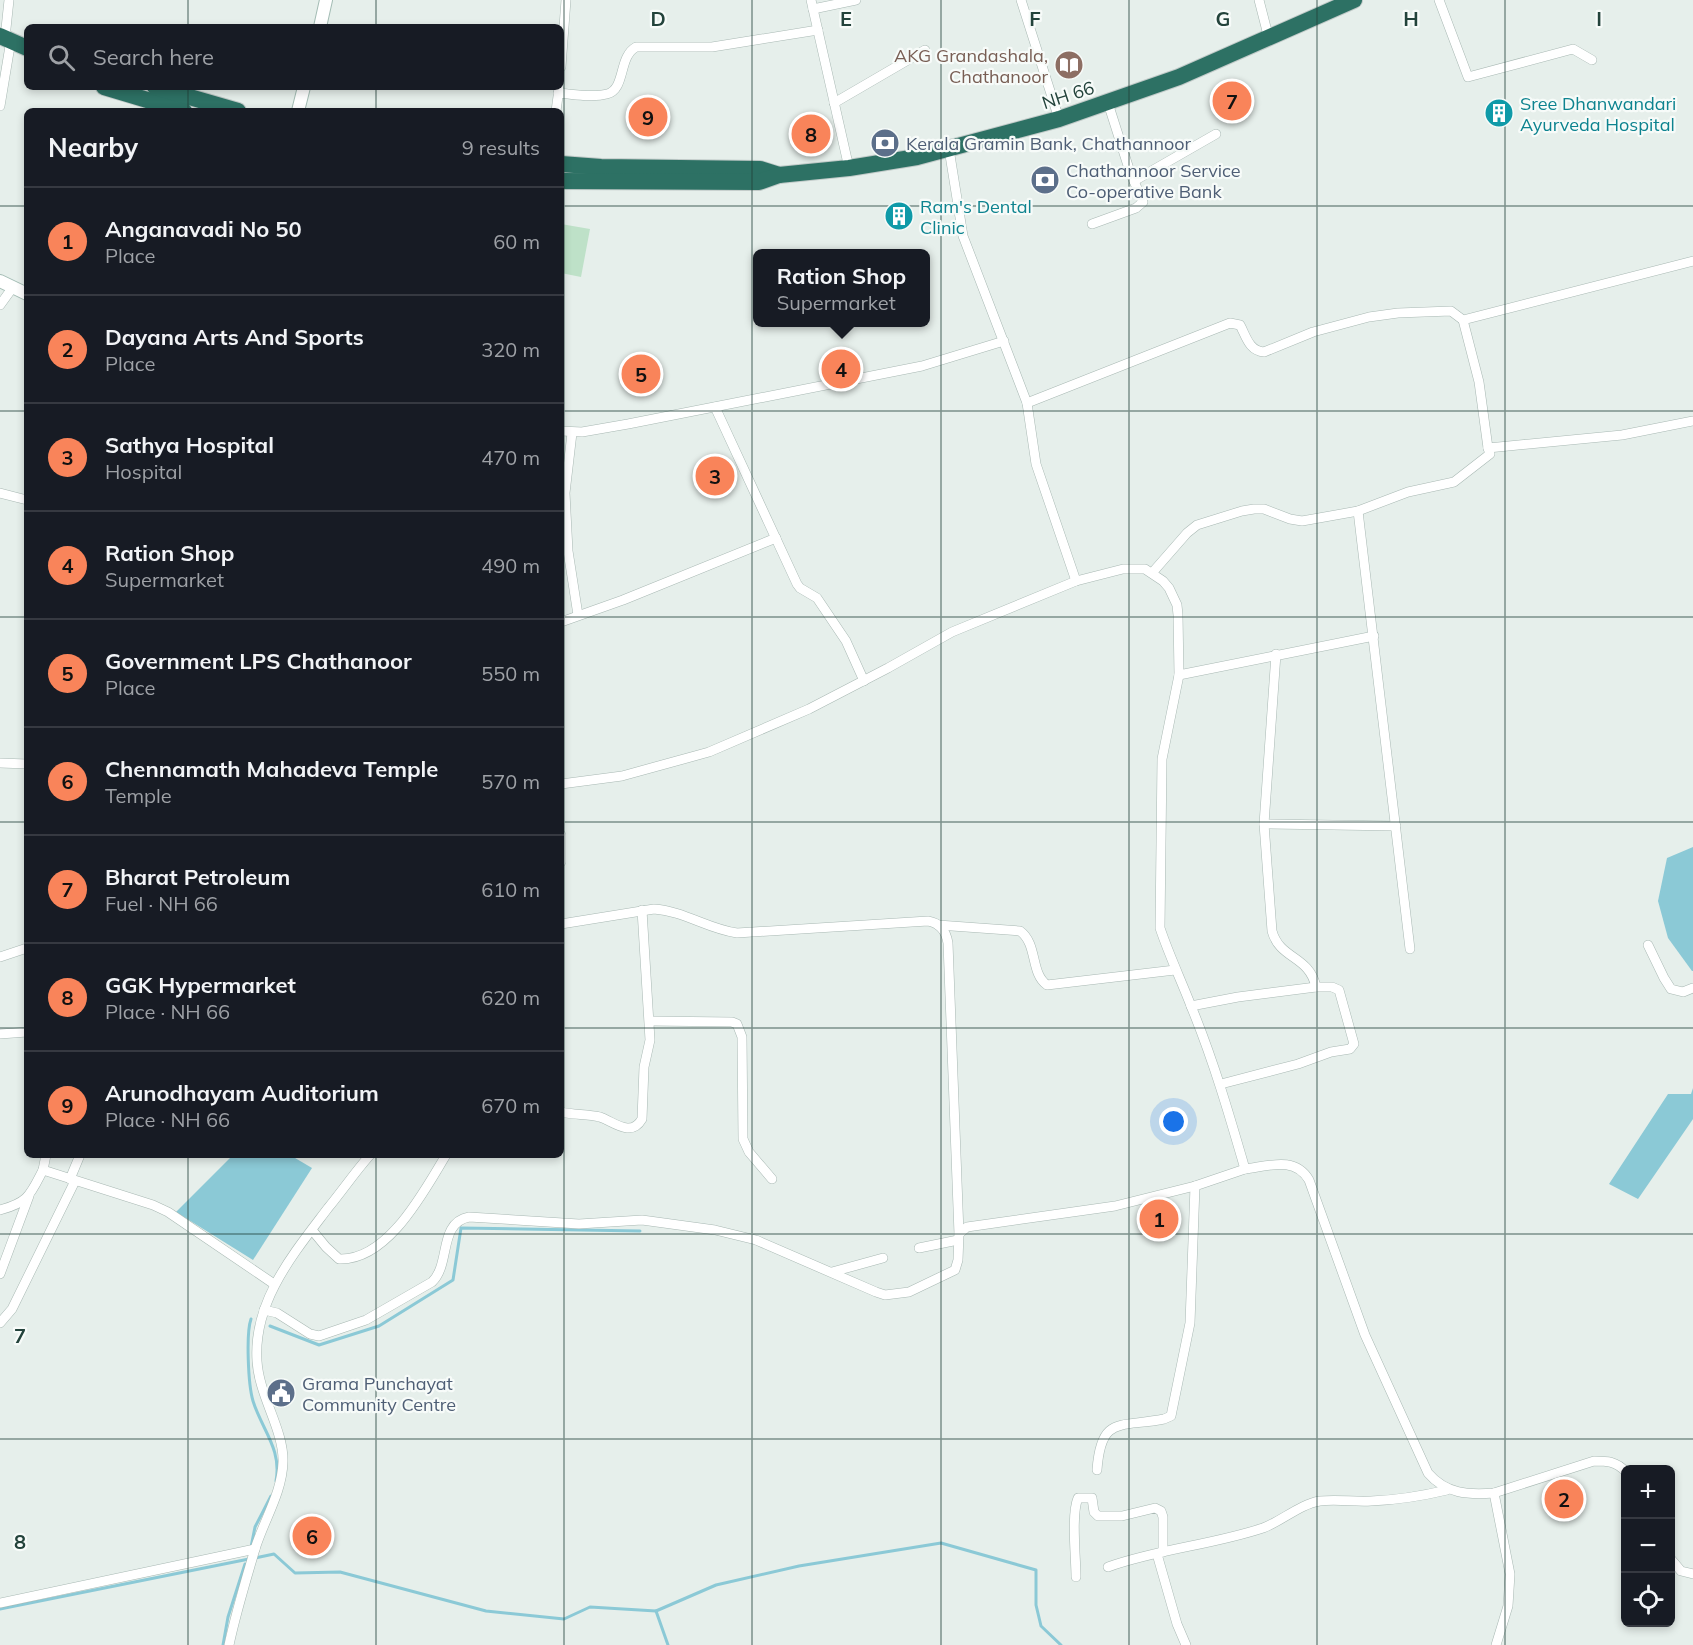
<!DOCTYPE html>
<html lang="en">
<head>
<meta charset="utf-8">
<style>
	:root { --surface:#171b24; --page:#242831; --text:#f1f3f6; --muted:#9ea1a6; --line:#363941; --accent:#f9845a }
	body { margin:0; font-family:Mulish,sans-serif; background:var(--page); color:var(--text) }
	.controls { position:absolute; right:18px; bottom:18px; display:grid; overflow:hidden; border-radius:9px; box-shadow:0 3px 9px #0003 }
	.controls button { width:54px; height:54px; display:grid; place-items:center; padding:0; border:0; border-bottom:2px solid var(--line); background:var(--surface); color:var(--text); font:30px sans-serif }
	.you { position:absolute; left:1174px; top:1122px; width:21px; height:21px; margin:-15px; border:4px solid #fff; border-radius:50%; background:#1a73e8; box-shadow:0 0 0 9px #1a73e833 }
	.badge { display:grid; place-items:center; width:39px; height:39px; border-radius:50%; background:var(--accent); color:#111; font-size:20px; font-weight:700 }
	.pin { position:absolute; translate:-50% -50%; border:3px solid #fff; box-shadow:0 2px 6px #0006 }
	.popup { position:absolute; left:753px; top:249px; width:177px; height:78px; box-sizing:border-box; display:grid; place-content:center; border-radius:9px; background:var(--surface); filter:drop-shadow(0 2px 4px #0005); font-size:20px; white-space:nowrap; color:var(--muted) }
	.popup b { font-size:22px; color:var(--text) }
	.popup::after { content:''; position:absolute; left:50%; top:100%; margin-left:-12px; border:12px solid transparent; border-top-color:var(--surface) }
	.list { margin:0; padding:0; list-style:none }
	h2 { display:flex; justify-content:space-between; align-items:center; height:78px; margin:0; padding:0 24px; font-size:26px }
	h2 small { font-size:20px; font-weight:400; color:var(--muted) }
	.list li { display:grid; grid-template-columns:39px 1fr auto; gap:18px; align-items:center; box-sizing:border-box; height:108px; padding:0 24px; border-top:2px solid var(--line) }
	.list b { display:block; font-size:22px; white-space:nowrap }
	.list p { margin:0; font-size:20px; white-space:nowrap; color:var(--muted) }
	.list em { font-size:20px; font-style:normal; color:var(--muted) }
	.icon { flex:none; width:33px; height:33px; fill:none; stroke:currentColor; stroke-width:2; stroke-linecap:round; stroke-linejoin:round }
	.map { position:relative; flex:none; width:1693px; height:1645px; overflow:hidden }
	.search { position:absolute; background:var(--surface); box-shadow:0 3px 9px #0003; left:24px; top:24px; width:540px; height:66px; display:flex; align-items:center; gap:15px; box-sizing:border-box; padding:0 21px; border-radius:9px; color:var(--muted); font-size:22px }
	.panel { position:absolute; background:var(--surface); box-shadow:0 3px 9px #0003; left:24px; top:108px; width:540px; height:1050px; border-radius:9px }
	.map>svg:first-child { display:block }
	.green { fill:#bee1c8 }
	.water { fill:#8bc9d6 }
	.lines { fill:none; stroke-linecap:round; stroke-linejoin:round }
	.stream { stroke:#8bc9d6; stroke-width:3 }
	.street-casing { stroke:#a8b8b3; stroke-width:10 }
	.secondary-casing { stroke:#a3bcb4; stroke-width:14 }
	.highway-casing { stroke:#c1cac8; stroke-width:18 }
	.street { stroke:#fff; stroke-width:9 }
	.secondary { stroke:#fff; stroke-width:12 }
	.highway { stroke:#2d7164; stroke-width:16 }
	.grid { fill:none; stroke:#23433b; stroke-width:1.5; stroke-opacity:0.55 }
	.labels { text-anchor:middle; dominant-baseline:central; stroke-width:4.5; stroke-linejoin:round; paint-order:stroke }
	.education-label { font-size:18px; fill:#785e54; stroke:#f7fbf9; text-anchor:end }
	.street-label { font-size:18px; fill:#23433b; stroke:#f7fbf9 }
	.culture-label { font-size:18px; fill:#0d838f; stroke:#f7fbf9; text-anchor:start }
	.service-label { font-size:18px; fill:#4e5e75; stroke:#f7fbf9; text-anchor:start }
	.grid-label { font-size:20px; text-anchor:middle; font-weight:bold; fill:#23433b; stroke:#f7fbf9; stroke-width:4.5; stroke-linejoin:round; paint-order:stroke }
</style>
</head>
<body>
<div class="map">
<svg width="1693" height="1645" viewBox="0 0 1693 1645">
	<rect width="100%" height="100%" fill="#e6efeb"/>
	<!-- green -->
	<polygon class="green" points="561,224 590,229 581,277 561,273"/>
	<!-- water -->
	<g class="water">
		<polygon points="1693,847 1693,971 1692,971 1668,938 1658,901 1667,858"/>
		<polygon points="1693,1088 1693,1119 1638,1199 1609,1184 1668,1094 1691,1094"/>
		<polygon points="233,1155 290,1155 312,1168 253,1260 176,1212"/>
	</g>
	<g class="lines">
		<!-- stream -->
		<g class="stream">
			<path d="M251,1319C246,1333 248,1384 253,1401C262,1430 282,1449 276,1481"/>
			<polyline points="270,1326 319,1345 379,1326 453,1280 461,1228 640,1231"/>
			<polyline points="251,1547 255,1527 271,1496"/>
			<polyline points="255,1558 274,1554 295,1573 340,1572 486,1611 564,1619 590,1607 656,1611 716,1585 799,1566 941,1543 1036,1570 1036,1605 1041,1626 1061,1645"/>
			<polyline points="0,1609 249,1559"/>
			<polyline points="656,1611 668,1645"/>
			<polyline points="223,1645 228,1617 245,1564"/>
		</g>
		<!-- street casing -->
		<g class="street-casing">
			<g id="street">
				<polyline points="811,0 849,168"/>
				<polyline points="1021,0 1059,119"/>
				<polyline points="1259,0 1269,39"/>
				<polyline points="1439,0 1468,77 1573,49 1592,60"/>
				<polyline points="813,9 856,0"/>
				<polyline points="5,38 9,0"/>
				<polyline points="561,67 566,0"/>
				<path d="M558,93C573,94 592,98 607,94C626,89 618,57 636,47H712L818,30"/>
				<polyline points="834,103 925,50"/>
				<polyline points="0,106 11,40"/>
				<polyline points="556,111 559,89"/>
				<polyline points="949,149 963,236 1027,403 1036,464 1076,581"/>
				<polyline points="1134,181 1216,134"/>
				<polyline points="1092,224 1136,208 1143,202 1130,172 1108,103"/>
				<polyline points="0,305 13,287"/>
				<polyline points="1463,320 1479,382 1488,448"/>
				<path d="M1027,403L1230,323L1240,325C1246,336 1249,351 1264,352L1313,332L1369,317L1398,313L1451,311L1463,320L1693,261"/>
				<polyline points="715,407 797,584 800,588 817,598 846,641 864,681"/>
				<polyline points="561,431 582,432 628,424 922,366 1004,341"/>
				<polyline points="572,433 565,493 568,551 578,615"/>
				<polyline points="0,493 27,500"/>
				<polyline points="1358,511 1410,949"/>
				<polyline points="1152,573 1187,533 1197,525 1242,511 1254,509 1264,509 1290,519 1302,521 1358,511 1408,492 1454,482 1490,454 1488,448 1622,435 1693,421"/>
				<polyline points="561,622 623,600 776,538"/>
				<polyline points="1179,675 1374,636"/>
				<polyline points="0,763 27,764"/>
				<path d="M561,784L622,776L709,752L809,709L888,668L952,632L1076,581L1123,569H1145L1163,581L1169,588L1177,605L1178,615L1179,675L1162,759L1160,928C1169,955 1181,980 1191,1006C1213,1059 1229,1114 1245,1169C1269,1166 1295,1156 1309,1180L1365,1335L1428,1473C1446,1494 1468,1495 1494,1493L1594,1461C1607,1461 1616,1461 1626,1472"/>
				<polyline points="1264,824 1396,826"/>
				<polyline points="561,835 561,862"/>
				<path d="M561,924L654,909C684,911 708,929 737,933L928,921C940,923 946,931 948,943L959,1234"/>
				<path d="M938,925L1020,931C1038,944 1030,973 1047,985L1175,970"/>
				<polyline points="1648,945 1664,978 1671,989 1683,992 1693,988"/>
				<polyline points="0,957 27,948"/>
				<polyline points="1191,1006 1238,997 1316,987"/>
				<polyline points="650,1021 732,1022 737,1024 742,1037 743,1139 749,1152 772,1179"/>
				<polyline points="0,1034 27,1032"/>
				<path d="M1221,1084L1298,1064L1331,1052L1350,1049L1354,1044L1339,990L1332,987H1316C1309,955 1280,960 1272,931L1264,824L1276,654"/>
				<path d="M561,1112C574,1115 587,1114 600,1117C614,1122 631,1138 642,1119L644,1067L650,1040L642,910"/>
				<polyline points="43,1170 46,1155"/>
				<polyline points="70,1179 80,1155"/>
				<path d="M0,1210C29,1202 30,1195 43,1170L153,1205L168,1212L274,1284"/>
				<path d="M312,1230L326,1247L339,1259C388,1261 424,1191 446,1155"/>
				<polyline points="919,1248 958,1240"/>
				<polyline points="832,1272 883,1258"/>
				<polyline points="0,1274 29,1196"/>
				<path d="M264,1310L277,1313L310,1334L319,1336L366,1320L432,1282C451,1264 438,1223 469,1217L579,1224L642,1220L715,1230L756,1240L876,1292L885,1295L909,1292L955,1270L958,1260L959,1234L967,1227L1115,1206L1195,1186L1245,1169"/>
				<polyline points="0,1323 12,1309 75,1181"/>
				<path d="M1097,1470C1101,1414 1121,1428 1164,1419L1171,1416L1172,1411L1190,1323L1195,1186"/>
				<polyline points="1494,1493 1510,1574 1508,1606 1496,1645"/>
				<polyline points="1157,1554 1177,1624 1186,1645"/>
				<polyline points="1670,1558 1681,1571 1693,1574"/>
				<path d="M1108,1567C1158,1549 1212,1545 1263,1528C1282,1521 1300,1504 1320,1501C1337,1499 1354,1502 1371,1501C1397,1500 1422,1496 1447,1490"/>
				<path d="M1076,1577C1076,1558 1071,1514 1078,1498H1092L1094,1512L1098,1516H1122L1155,1508L1161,1511L1163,1517V1552"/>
				<polyline points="0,1603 255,1549"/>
				<path d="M229,1645C236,1612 246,1580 255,1549C264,1520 282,1493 283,1462C284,1430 259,1396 257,1361C253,1301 294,1253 328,1208C342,1191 355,1172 370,1155"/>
			</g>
		</g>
		<!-- secondary casing -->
		<g class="secondary-casing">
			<g id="secondary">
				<polyline points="320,27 326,0"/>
				<polyline points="298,111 304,87"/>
				<polyline points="0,281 27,294"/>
			</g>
		</g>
		<!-- highway casing -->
		<g class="highway-casing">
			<g id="highway">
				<polyline points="0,36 27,48"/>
				<polyline points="104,87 184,111"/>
				<polyline points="155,87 238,111"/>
				<polyline points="561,164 601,167 760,169 779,175"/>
				<polyline points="561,181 759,182 779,175 849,168 917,157 1059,119 1179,77 1354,0"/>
			</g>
		</g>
		<!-- street -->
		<use href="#street" class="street"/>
		<!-- secondary -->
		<use href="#secondary" class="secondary"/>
		<!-- highway -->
		<use href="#highway" class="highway"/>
	</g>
	<!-- grid -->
	<path class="grid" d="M188,0V27M376,0V27M564,0V1645M752,0V1645M941,0V1645M1129,0V1645M1317,0V1645M1505,0V1645M188,87V111M376,87V111M0,206H27M561,206H1693M0,411H27M561,411H1693M0,617H27M561,617H1693M0,822H27M561,822H1693M0,1028H27M561,1028H1693M188,1155V1645M376,1155V1645M0,1234H1693M0,1439H1693"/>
	<!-- icons -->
	<defs>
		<g id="library-disc" transform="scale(1.5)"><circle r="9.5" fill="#8d6e63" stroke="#f7fbf9"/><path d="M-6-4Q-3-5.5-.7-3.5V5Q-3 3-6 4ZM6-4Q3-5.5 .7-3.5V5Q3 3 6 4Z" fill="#fff"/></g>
		<g id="building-disc" transform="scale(1.5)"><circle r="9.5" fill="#0f9aa8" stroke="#f7fbf9"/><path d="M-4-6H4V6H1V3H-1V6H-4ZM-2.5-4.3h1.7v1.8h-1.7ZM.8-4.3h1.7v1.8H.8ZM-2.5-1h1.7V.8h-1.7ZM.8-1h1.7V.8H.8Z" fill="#fff"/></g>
		<g id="bank-disc" transform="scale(1.5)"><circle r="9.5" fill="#5c6f8a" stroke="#f7fbf9"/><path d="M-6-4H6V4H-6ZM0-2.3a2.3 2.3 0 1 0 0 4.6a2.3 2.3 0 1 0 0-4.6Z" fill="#fff"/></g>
		<g id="civic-disc" transform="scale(1.5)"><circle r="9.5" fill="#5c6f8a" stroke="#f7fbf9"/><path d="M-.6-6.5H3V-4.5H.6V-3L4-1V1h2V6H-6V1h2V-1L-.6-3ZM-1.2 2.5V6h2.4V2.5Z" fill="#fff"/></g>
	</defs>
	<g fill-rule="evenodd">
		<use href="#library-disc" x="1069" y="65"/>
		<use href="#building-disc" x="1499" y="113"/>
		<use href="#bank-disc" x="885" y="143"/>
		<use href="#bank-disc" x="1045" y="180"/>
		<use href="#building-disc" x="899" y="216"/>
		<use href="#civic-disc" x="281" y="1393"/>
	</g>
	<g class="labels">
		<!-- education labels -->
		<g class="education-label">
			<text x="1048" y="55">AKG Grandashala,<tspan x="1048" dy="21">Chathanoor</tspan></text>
		</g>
		<!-- street labels -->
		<g class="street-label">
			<text transform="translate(1068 95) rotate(-18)">NH 66</text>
		</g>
		<!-- culture labels -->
		<g class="culture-label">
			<text x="1520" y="103">Sree Dhanwandari<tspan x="1520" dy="21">Ayurveda Hospital</tspan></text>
			<text x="920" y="206">Ram's Dental<tspan x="920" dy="21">Clinic</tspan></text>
		</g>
		<!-- service labels -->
		<g class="service-label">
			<text x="906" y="143">Kerala Gramin Bank, Chathannoor</text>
			<text x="1066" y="170">Chathannoor Service<tspan x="1066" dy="21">Co-operative Bank</tspan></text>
			<text x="302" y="1383">Grama Punchayat<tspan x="302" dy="21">Community Centre</tspan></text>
		</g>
	</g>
	<g class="grid-label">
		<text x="658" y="26">D</text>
		<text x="846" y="26">E</text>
		<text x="1035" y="26">F</text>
		<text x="1223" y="26">G</text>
		<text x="1411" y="26">H</text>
		<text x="1599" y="26">I</text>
		<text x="20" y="1343">7</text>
		<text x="20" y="1549">8</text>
	</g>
</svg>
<div class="controls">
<button>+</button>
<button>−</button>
<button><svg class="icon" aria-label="locate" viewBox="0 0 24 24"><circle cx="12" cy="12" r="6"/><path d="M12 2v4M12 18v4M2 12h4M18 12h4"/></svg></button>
</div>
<div class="you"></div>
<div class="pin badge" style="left:1159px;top:1219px">1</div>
<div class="pin badge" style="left:1564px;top:1499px">2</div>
<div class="pin badge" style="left:715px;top:476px">3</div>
<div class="pin badge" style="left:841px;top:369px">4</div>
<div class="popup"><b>Ration Shop</b>Supermarket</div>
<div class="pin badge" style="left:641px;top:374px">5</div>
<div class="pin badge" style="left:312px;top:1536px">6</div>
<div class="pin badge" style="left:1232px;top:101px">7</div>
<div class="pin badge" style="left:811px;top:134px">8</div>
<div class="pin badge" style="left:648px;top:117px">9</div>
<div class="search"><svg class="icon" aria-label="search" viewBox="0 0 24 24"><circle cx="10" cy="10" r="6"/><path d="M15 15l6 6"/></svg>Search here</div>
<section class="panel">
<h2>Nearby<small>9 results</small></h2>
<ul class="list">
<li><span class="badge">1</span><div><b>Anganavadi No 50</b><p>Place</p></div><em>60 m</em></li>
<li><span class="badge">2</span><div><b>Dayana Arts And Sports</b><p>Place</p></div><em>320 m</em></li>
<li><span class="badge">3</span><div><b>Sathya Hospital</b><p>Hospital</p></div><em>470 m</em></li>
<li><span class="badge">4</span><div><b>Ration Shop</b><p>Supermarket</p></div><em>490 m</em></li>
<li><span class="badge">5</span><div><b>Government LPS Chathanoor</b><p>Place</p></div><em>550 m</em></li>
<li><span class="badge">6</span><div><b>Chennamath Mahadeva Temple</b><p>Temple</p></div><em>570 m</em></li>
<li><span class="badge">7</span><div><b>Bharat Petroleum</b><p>Fuel · NH 66</p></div><em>610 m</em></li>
<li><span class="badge">8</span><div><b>GGK Hypermarket</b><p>Place · NH 66</p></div><em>620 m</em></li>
<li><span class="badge">9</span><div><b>Arunodhayam Auditorium</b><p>Place · NH 66</p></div><em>670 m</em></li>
</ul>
</section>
</div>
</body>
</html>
